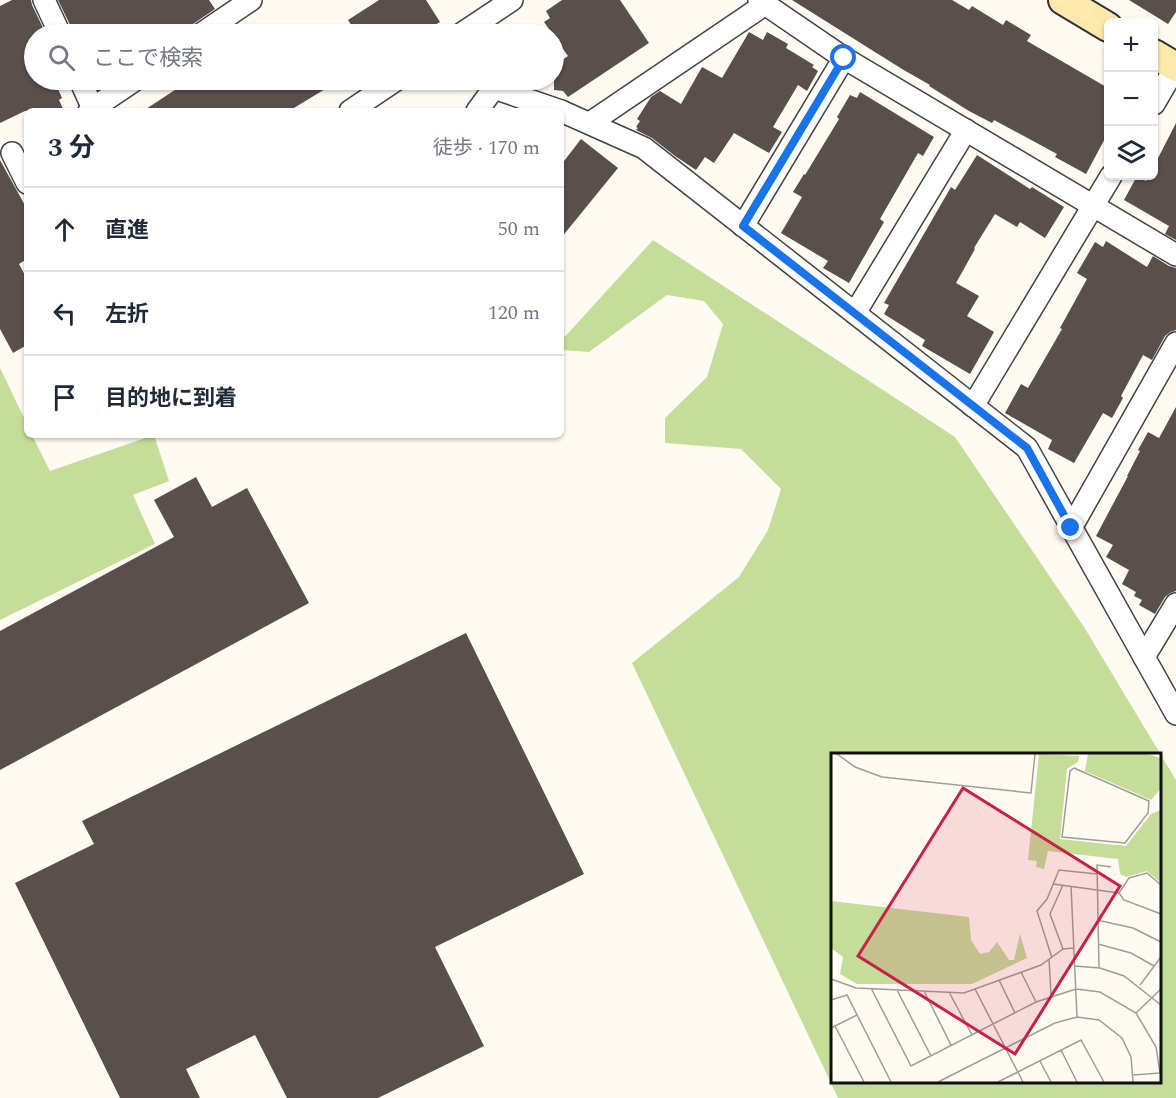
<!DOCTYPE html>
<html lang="ja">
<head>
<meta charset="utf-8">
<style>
	:root { --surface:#fff; --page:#f2f2f3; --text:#1f2937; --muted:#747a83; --line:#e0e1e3 }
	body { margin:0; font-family:Spectral,"Noto Sans JP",serif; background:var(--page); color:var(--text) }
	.controls { position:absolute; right:18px; top:18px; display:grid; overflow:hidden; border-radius:9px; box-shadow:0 2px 4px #0004 }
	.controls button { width:54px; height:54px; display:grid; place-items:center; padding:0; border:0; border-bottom:2px solid var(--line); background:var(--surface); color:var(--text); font:30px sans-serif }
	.stop { position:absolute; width:18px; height:18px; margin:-14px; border:4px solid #1a73e8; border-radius:50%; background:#fff }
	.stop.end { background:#1a73e8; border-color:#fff; box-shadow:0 2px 6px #0008 }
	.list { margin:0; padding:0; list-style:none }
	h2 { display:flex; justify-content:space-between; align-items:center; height:78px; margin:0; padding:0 24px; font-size:26px }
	h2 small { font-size:20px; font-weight:400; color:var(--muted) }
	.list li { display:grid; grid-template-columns:39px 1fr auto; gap:18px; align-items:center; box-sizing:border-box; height:84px; padding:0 24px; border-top:2px solid var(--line) }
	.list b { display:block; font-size:22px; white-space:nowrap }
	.list em { font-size:20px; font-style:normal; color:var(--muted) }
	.icon { flex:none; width:33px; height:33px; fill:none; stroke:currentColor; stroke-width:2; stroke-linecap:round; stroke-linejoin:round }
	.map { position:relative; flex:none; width:1176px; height:1098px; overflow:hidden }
	.search { position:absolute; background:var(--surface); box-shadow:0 2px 4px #0004; left:24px; top:24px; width:540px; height:66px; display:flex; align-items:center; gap:15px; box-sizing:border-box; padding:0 21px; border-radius:33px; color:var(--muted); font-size:22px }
	.panel { position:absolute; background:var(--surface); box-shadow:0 2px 4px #0004; left:24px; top:108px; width:540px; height:330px; border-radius:9px }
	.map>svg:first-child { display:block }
	.forest { fill:#c4dd99; fill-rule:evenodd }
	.building { fill:#594f4c }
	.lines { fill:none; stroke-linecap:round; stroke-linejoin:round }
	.street-casing { stroke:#434343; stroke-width:24 }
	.secondary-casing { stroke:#323232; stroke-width:32 }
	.street { stroke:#fff; stroke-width:21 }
	.secondary { stroke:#ffe8ae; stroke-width:28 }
	.route { stroke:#1a73e8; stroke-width:8 }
	.inset-road { fill:none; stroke:#9f9d98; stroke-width:1.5 }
	.view { fill:#c72147; fill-opacity:0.15; stroke:#c72147; stroke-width:3 }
	.inset-edge { fill:none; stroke:#101010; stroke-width:3 }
</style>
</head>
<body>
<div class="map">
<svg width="1176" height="1098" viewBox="0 0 1176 1098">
	<rect width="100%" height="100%" fill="#fffbf3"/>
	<!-- forest -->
	<g class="forest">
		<path d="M653,240L955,437L1084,627L1176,780V1098H838L632,663L739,577L768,530L781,489L741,449L665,443V418L707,377L723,324L704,301L667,295L589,352L561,350V341ZM832,754H1160V1082H832Z"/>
		<polygon points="0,368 27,424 27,435 32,435 50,471 154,435 169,481 133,495 155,544 0,620"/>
	</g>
	<!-- building -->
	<g class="building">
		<polygon points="12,0 31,0 32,5 46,34 34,34 34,80 54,80 62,98 59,100 64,111 25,111 0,123 0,6"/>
		<polygon points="58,0 209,0 215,9 193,24 189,29 188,34 73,34 72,29"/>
		<polygon points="379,0 426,0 440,22 420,34 357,34 348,20"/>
		<polygon points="562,0 620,0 649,43 568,97 563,91 554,90 554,66 568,56 544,22 550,18 546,11"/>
		<polygon points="792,0 952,0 969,10 972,6 1003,25 1006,20 1031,35 1027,41 1108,88 1108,133 1086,174 1055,157 1057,154 994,120 992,123 969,111 929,86 930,85 902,69"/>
		<polygon points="1129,0 1176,0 1176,12 1168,24"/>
		<polygon points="749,32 763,40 767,32 788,44 786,48 814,65 812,67 818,71 807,91 798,85 773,127 782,132 769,153 734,133 714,163 705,157 696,170 675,156 652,138 636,130 638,128 636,127 640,121 637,119 651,97 660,91 681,104 702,67 722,78"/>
		<polygon points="190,80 340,80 289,111 143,111"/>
		<polygon points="860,92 934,137 923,156 918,153 880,219 884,222 849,283 823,268 828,261 781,233 802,197 793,192 804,174 805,175 839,119 837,117 850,95 857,98"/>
		<polygon points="1176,123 1176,240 1165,234 1169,226 1124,200 1137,176 1146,181 1149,176 1154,176 1154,166"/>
		<polygon points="581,139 618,168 561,238 561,165"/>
		<polygon points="977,155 1030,189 1032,187 1064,207 1045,238 1020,222 1017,227 995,214 974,248 975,249 956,283 979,296 967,316 994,332 970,374 922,346 925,340 884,314 889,305 884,303 951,187 955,190"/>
		<polygon points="0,160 27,209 27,259 19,264 27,279 27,345 13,353 0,329"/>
		<polygon points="1106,241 1147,267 1153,256 1169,266 1176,268 1176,330 1170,332 1165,336 1152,360 1143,355 1121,396 1123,398 1112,418 1103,413 1074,463 1048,449 1052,440 1005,413 1021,384 1028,388 1062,329 1060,328 1087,279 1077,273 1095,242 1103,247"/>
		<polygon points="1176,407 1176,591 1170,593 1165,597 1155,614 1139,605 1142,600 1134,596 1136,592 1122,584 1129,570 1106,557 1113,545 1096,536 1128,476 1127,476 1140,451 1138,450 1148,432 1159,438"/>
		<polygon points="196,477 212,507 247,488 309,603 0,770 0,631 174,537 154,500"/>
		<polygon points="466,633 584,874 435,947 484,1046 378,1098 287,1098 255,1035 186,1069 200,1098 120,1098 15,883 94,844 82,821"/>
	</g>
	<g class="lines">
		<!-- street casing -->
		<g class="street-casing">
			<g id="street">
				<polyline points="44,0 60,34"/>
				<polyline points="759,0 844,58 1176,255"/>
				<polyline points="201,34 251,0"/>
				<polyline points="461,34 512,0"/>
				<polyline points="80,80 94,111"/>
				<polyline points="488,80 494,88 561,111"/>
				<polyline points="1154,104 1176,66"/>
				<polyline points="89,111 135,80"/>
				<polyline points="350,111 396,80"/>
				<polyline points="477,111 494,88"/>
				<polyline points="561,111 644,148 1027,448 1176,714"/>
				<polyline points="590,123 764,5"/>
				<polyline points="12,153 27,183"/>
				<polyline points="743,226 844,58"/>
				<polyline points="855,313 966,130"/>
				<polyline points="973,406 1111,176"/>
				<polyline points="1071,528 1176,343"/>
				<polyline points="1144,657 1176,604"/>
			</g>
		</g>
		<!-- secondary casing -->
		<g class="secondary-casing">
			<g id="secondary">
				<polyline points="1063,0 1108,27"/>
				<polyline points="1154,54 1176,67"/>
			</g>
		</g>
		<!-- street -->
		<use href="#street" class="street"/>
		<!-- secondary -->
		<use href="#secondary" class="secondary"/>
	</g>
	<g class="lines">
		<!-- route -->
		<polyline class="route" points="844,58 743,226 1027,448 1071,528"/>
	</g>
	<!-- overview -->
	<g transform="translate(831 753)">
		<rect width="330" height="330" fill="#fffbf3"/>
		<path d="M208,1L248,3L247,9L236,16L229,86L295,93L320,61L330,57V130L316,118L295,124L289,121L287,106L217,98L213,116L205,114L206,108L197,107ZM257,1H316L330,5V35L320,47L254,18ZM0,148L138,164L140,187L149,201L158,199L166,189L178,207H183L189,181L196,205L141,231H26L9,221L12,204L0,195Z" fill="#c4dd99"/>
		<path class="inset-road" d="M6,1L24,14L51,24L200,40L204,1M243,15L318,48L317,60L294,90L231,84L239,18ZM222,131L288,140L293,147L330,161M240,133L246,264M288,140L298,125L316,120L330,132M266,167L302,175L330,189M267,191L300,200L323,213M232,196L219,161L232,132M221,205L206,158L216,146L228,117L266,121M218,206L220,242M243,213L269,215L293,223L330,252M268,214L266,112L280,114M190,219L205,249M0,226L25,235L133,240L210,212L232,196L243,195M168,227L184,260M309,232L330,204M40,235L80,313L205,249L245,236L269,239L305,260L325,294L329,320M144,236L192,329M66,237L100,303M93,238L120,292M118,239L141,282M0,247L16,242L60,329M305,260L330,236M4,273L33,329M0,275L26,262M230,297L246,329M209,308L220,329M302,322L329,320M107,329L224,270L246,264L268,267L291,285L300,304L302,329M167,329L250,287L273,329"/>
		<path class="view" d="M132,35L289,133L184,301L27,203Z"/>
		<rect width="330" height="330" class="inset-edge"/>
	</g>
</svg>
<div class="controls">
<button>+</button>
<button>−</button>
<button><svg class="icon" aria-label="layers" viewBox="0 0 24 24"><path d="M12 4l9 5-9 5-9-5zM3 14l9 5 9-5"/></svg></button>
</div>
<div class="stop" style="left:844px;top:58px"></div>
<div class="stop end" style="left:1071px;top:528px"></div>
<div class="search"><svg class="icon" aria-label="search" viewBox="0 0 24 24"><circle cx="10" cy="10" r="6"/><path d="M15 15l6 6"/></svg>ここで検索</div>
<section class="panel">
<h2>3 分<small>徒歩 · 170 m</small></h2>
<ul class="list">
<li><svg class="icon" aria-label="ahead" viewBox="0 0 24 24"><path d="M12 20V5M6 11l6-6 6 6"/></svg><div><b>直進</b></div><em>50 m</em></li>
<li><svg class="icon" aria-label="left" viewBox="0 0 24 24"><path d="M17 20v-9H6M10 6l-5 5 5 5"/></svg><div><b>左折</b></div><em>120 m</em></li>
<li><svg class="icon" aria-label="arrive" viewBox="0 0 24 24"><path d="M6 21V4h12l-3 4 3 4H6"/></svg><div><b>目的地に到着</b></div></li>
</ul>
</section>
</div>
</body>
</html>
